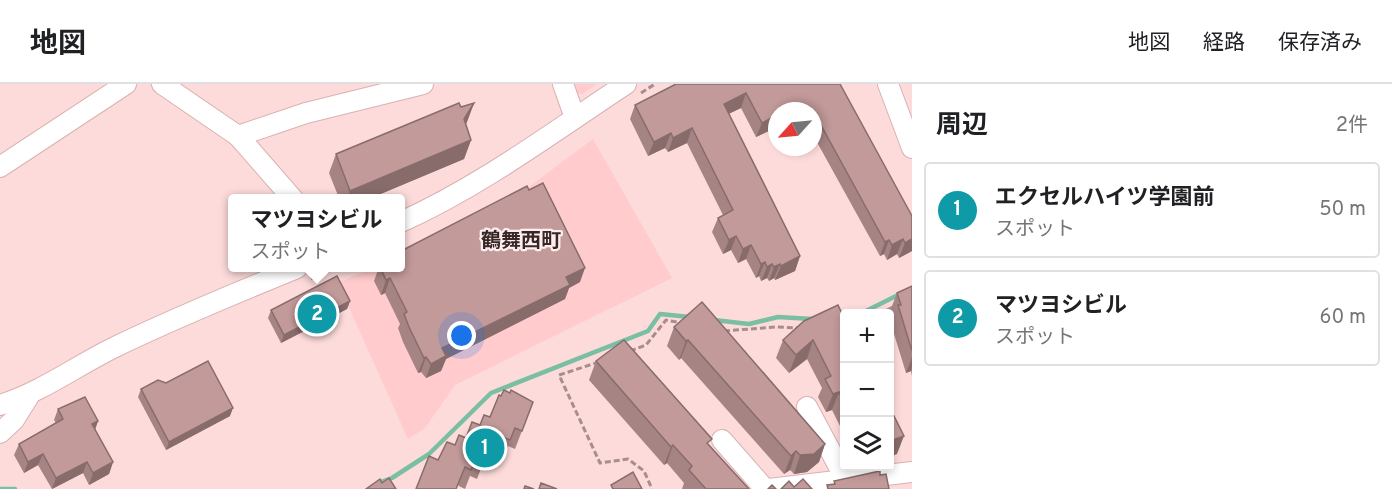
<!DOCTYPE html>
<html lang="ja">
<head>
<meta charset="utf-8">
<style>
	:root { --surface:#fff; --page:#f2f2f2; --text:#202124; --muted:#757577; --line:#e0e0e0; --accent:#2d6954 }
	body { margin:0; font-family:Overpass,"Noto Sans JP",sans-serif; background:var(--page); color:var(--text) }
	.controls { position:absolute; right:18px; bottom:18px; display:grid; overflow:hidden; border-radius:6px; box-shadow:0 3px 9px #0003 }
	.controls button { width:54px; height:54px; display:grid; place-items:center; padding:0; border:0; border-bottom:2px solid var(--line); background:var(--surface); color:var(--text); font:30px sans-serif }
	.compass { position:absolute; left:768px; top:18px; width:54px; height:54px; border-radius:50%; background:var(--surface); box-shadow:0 3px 9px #0003; rotate:243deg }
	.you { position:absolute; left:462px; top:252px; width:21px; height:21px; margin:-15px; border:4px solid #fff; border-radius:50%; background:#1a73e8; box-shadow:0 0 0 9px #1a73e833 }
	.badge { display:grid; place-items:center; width:39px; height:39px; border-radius:50%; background:var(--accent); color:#fff; font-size:20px; font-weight:700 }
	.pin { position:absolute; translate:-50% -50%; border:3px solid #fff; box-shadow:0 2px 6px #0006 }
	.popup { position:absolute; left:228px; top:110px; width:177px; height:78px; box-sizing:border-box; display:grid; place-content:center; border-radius:6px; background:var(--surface); filter:drop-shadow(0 2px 4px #0005); font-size:20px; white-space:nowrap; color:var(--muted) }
	.popup b { font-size:22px; color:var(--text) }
	.popup::after { content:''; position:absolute; left:50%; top:100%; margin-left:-12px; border:12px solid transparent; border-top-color:var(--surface) }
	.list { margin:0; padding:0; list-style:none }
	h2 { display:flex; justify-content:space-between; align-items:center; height:78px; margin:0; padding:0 24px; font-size:26px }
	h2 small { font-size:20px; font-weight:400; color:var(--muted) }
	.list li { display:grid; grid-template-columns:39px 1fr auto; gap:18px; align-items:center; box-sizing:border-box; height:96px; margin:0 12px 12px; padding:0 12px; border:2px solid var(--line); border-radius:6px }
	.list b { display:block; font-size:22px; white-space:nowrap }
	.list p { margin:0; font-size:20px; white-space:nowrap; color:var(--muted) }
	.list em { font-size:20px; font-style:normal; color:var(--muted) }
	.icon { flex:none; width:33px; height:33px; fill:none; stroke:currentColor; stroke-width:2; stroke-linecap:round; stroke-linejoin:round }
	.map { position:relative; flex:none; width:912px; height:405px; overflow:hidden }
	header { display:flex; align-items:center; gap:36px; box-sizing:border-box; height:84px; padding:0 30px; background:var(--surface); border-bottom:2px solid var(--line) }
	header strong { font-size:28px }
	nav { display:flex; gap:33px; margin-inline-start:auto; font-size:21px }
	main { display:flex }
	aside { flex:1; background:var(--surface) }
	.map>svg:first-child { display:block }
	.built { fill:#ffcbcc }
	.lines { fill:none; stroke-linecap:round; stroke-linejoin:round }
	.stream { stroke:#7abea4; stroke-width:4.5 }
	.minor-casing { stroke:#dab1b1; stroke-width:22 }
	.path { stroke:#a78d8d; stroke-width:3; stroke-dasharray:6 3; stroke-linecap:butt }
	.minor { stroke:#fff; stroke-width:20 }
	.wall { fill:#a78484 }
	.shaded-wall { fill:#886c6c }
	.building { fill:#c29a9a; stroke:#886c6c; stroke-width:1.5 }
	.labels { text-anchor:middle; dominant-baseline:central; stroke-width:4.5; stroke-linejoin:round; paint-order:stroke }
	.neighbourhood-label { font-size:20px; font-weight:bold; fill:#372727; stroke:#feeded }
</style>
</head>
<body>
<header>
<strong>地図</strong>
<nav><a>地図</a><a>経路</a><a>保存済み</a></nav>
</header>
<main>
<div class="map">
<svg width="912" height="405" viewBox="0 0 912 405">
	<rect width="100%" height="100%" fill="#fddbdb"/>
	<!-- built -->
	<g class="built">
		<polygon points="570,0 597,0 582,10 572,9"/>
		<polygon points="593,55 672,194 455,301 425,344 408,355 338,199 372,184 401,184 494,129"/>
	</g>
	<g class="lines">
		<!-- stream -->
		<g class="stream">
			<polyline points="860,230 898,211"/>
			<polyline points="714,236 749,240 778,233 812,235"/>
			<polyline points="378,399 392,394 429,370 491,309 648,247 660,230 690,233"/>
			<polyline points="0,405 15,405"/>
		</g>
		<!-- minor casing -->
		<g class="minor-casing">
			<g id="minor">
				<polyline points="162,0 238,52"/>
				<polyline points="563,0 575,34"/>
				<polyline points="888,0 912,64"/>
				<polyline points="0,83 126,0"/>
				<polyline points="293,115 238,52 306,29 423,0"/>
				<path d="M401,138C481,102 553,48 626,0"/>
				<path d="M0,321C42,308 76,282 115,263C175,234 236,209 297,184"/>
				<polyline points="807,323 846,396"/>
				<polyline points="0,349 14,336 29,312"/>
				<polyline points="722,356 765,405"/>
				<polyline points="769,405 912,388"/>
			</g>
		</g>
		<!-- path -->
		<g class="path">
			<polyline points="641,9 655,0"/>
			<polyline points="311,195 335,184"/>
			<polyline points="879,230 893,223"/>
			<polyline points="724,247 776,243 801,244"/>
			<polyline points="630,267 646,261 666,236 682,239"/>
			<polyline points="599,278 559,291 600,379 628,375 644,387 652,405"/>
		</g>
		<!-- minor -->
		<use href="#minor" class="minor"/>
	</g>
	<!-- wall -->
	<g class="wall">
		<polygon points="840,0 912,167 899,174 897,170 887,176 884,170 880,172 813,51 813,27 777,27 777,43 756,53 741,24 728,30 800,172 795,187 775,196 774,194 769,197 767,194 761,197 759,192 756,194 746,175 738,179 731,166 723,170 712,148 718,134 723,131 687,59 668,68 665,64 648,72 630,35 635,21"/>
		<polygon points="474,19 466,40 471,56 464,75 371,114 339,114 329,89 336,70 461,23"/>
		<polygon points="379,183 401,183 580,198 569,204 565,215 446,275 441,287 426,294 421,288 418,289 403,258 398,244 400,240 385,209 381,211 374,197"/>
		<polygon points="912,202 912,292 911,287 906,289 891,240 893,236 890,227 897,209"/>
		<polygon points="350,217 347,225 281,259 268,234 271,226"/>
		<polygon points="844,234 844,350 832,326 826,328 818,313 822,304 807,275 789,289 776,274 783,256"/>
		<polygon points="674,243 825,360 819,378 807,388 794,390 790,386 784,390 681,274 679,276 667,262"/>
		<polygon points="596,277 709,362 749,405 682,405 684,399 667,379 664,381 589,296"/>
		<polygon points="141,305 230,332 166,366 138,313"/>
		<polygon points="501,312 533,318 515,365 508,362 503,375 495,372 490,385 482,382 477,395 470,392 465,405 459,402 438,376 455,361 466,354 490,333"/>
		<polygon points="58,325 98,337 95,346 113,378 109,390 89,401 83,389 52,405 38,381 24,389 14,371 19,360 56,339 54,336"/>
	</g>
	<!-- shaded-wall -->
	<g class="shaded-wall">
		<polygon points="746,9 741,24 718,35 724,20"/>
		<polygon points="474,19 467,38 457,54 464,35"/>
		<polygon points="777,31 777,43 756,53 762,39"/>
		<polygon points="817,34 813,44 813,36"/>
		<polygon points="692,44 687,59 668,68 673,54"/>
		<polygon points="671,49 665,64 648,72 654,58"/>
		<polygon points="471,56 464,75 371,114 347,114 350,107"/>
		<polygon points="736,152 731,166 723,170 729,156"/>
		<polygon points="903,155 897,170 887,176 892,161"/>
		<polygon points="912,155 912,167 899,174 905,159"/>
		<polygon points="889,156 884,170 880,172 885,158"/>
		<polygon points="751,161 746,175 738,179 743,165"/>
		<polygon points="800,172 795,187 775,196 781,182"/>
		<polygon points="765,178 759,192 756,194 761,180"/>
		<polygon points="772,180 767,194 761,197 767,183"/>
		<polygon points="780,180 774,194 769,197 774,183"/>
		<polygon points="585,184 580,198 569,204 565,215 446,275 441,287 426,294 431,280 442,264 566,193"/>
		<polygon points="390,194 385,209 381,211 386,196"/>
		<polygon points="350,217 347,225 281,259 284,251"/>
		<polygon points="688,256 681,274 679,276 686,257"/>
		<polygon points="813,256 807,275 789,289 796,271"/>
		<polygon points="426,273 421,288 418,289 424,274"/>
		<polygon points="912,273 912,283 911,287 906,289"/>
		<polygon points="839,308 832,326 826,328 833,310"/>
		<polygon points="233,324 230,332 166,366 169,358"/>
		<polygon points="98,337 94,348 92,340"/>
		<polygon points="904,352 897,370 890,373 890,357"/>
		<polygon points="825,360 819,378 807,388 794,390 800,371"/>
		<polygon points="673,361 667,379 664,381 671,363"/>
		<polygon points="796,367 790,386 784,390 791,372"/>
		<polygon points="43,370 38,381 24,389 28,378"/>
		<polygon points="87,378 83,389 52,405 56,394"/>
		<polygon points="113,378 109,390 89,401 93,389"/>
	</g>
	<!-- building -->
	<g class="building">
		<polygon points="676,0 840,0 912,132 912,155 905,159 903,155 892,161 889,156 885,158 817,34 813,36 813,27 777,27 777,31 762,39 746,9 724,20 800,172 781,182 780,180 774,183 772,180 767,183 765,178 761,180 751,161 743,165 736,152 729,156 718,134 733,126 692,44 673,54 671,49 654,58 635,21"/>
		<polygon points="459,19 461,23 474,19 464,35 471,56 350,107 336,70"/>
		<polygon points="543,99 585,184 566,193 570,201 442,264 446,272 431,280 426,273 424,274 409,243 404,230 407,228 390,194 386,196 380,183 401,183 401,167 527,102 529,106"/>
		<polygon points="337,192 350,217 284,251 271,226"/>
		<polygon points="912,202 912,267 898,221 901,221 897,209"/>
		<polygon points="702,218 825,360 814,370 800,371 796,367 791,372 688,256 686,257 674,243"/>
		<polygon points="838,221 844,234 844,319 839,308 833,310 825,295 831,292 813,256 796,271 783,256 804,237"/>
		<polygon points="624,256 712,355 707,359 749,405 706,405 689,386 692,382 673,361 671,363 596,277"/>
		<polygon points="208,277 233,324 169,358 141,305 158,296 166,299"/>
		<polygon points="504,306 510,309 511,306 533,318 522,347 515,344 510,356 502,353 497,366 489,363 484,376 477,373 471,386 465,383 456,405 416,405 429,372 438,376 447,358 455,361 459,351 466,354 472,338 480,341 484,331 490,333 499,311 501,312"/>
		<polygon points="85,313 98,337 92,340 113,378 93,389 87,378 56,394 43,370 28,378 19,360 63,335 58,325"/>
		<polygon points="890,324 904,352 890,357"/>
		<polygon points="880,387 880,391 886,390 889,405 828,405 827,401 835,400 834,397"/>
		<polygon points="633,388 642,405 613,405 611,401"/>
		<polygon points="389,394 396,405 366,405 380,395 382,399"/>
		<polygon points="803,395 812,405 781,405 789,397 794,403"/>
		<polygon points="541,399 557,405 539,405"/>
		<polygon points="772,401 776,405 768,405"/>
		<polygon points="525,402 534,405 524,405"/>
	</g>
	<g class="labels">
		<!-- neighbourhood labels -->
		<g class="neighbourhood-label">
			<text x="521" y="158">鶴舞西町</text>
		</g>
	</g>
</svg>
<div class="controls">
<button>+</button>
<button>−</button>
<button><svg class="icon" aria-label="layers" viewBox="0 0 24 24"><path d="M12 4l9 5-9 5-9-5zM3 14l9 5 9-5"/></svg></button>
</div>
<svg class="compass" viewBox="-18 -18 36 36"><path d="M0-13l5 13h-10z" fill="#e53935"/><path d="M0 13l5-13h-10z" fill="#757577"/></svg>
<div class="you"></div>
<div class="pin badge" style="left:485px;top:364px;background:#0f9aa8">1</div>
<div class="pin badge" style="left:317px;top:230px;background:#0f9aa8">2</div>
<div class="popup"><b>マツヨシビル</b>スポット</div>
</div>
<aside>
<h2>周辺<small>2件</small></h2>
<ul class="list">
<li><span class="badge" style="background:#0f9aa8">1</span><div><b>エクセルハイツ学園前</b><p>スポット</p></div><em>50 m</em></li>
<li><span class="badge" style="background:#0f9aa8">2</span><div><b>マツヨシビル</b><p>スポット</p></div><em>60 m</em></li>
</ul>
</aside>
</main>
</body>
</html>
